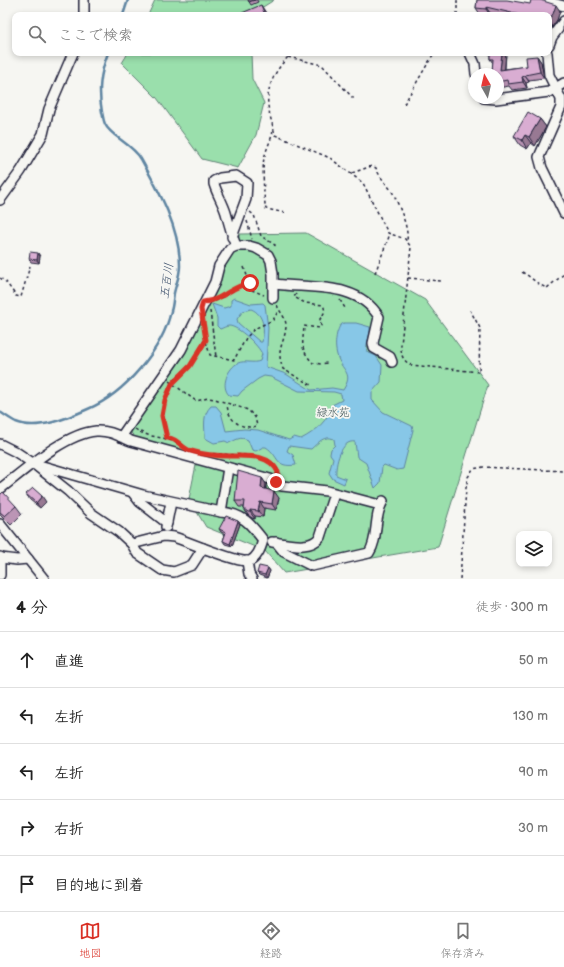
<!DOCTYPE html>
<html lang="ja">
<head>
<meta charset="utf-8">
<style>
	:root { --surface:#fff; --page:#f6f6f6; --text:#222; --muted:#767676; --line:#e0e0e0; --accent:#d93025 }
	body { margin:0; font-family:"Balsamiq Sans","Klee One",sans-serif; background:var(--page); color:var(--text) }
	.controls { position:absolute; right:12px; bottom:12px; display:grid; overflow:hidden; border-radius:8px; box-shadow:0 2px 6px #0003 }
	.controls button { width:36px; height:36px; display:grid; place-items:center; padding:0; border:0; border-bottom:1px solid var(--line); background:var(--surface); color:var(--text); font:20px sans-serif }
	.compass { position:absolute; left:468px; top:68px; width:36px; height:36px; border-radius:50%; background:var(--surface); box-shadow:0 2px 6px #0003; rotate:352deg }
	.stop { position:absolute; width:12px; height:12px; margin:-9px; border:3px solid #d93025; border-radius:50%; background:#fff }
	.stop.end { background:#d93025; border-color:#fff; box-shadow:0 1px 4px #0008 }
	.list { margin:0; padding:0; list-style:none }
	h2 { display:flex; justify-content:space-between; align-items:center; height:52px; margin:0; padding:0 16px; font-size:17px }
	h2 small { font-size:13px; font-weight:400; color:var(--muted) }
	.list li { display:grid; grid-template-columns:26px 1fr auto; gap:12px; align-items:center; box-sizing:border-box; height:56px; padding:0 16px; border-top:1px solid var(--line) }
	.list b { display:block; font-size:15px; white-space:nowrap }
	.list em { font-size:13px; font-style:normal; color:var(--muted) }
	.icon { flex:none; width:22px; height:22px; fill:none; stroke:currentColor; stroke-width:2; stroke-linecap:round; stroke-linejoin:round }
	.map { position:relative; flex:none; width:564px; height:579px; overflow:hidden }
	.search { position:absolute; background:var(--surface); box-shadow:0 2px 6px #0003; left:12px; right:12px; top:12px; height:44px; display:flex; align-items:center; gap:10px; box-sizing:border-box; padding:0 14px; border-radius:8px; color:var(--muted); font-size:15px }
	.sheet { height:332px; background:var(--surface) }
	nav { display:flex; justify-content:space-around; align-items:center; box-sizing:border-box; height:56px; border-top:1px solid var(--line); background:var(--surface); font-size:11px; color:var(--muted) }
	nav a { display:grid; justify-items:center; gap:2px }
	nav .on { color:var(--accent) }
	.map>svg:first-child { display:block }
	.green { fill:#9adfac; stroke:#5e8074 }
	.water { fill:#87c7e7; stroke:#5f85a2; fill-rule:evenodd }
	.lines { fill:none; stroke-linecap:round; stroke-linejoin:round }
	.stream { stroke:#5f85a2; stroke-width:2.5 }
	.minor-casing { stroke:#22223b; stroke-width:12 }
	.path { stroke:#22223b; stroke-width:1.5; stroke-dasharray:3 3; stroke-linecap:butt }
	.minor { stroke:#f6f6f2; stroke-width:9 }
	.wall { fill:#bb95b5; stroke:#22223b }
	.shaded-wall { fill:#987993; stroke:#22223b }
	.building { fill:#d9add2; stroke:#22223b }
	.route { stroke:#d93025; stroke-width:5 }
	.labels { text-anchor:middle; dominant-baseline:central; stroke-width:3.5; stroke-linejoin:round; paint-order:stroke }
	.park-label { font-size:11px; fill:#465b5d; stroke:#f6f6f2 }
	.water-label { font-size:12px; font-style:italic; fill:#40546f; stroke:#f6f6f2 }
</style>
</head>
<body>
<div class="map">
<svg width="564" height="579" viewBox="0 0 564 579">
	<rect width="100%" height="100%" fill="#f6f6f2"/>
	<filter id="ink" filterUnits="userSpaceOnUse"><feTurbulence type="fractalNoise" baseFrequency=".025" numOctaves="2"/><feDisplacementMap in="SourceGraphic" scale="8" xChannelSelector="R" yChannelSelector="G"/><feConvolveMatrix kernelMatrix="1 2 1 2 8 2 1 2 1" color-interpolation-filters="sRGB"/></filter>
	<g filter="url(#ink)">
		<!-- green -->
		<g class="green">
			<polygon points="155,0 274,0 250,15 148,15"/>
			<polygon points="128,53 251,53 252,79 264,103 256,135 238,168 202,159 157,98 122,63"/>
			<polygon points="306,233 425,300 488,385 438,547 284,573 265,551 206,527 189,499 198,455 136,439 128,429 191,338 240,234"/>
		</g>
		<!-- water -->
		<path class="water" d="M234,298L251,304L263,303L265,305L268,328L266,367L286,374L311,390L332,388L343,390C354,373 343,372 338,358C335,350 335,342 337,333C339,328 339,325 344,323H356L370,327C371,337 365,343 367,352L376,356L382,365L381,382L372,392V400L383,412L412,426L413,430L403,469L397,470L384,465L382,467L380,483L375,488L366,463L357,457L355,442C341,439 335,465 336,475L346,479L344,484L333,479L329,473L333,458L330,454L331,449L335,445L334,439C324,435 319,442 311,449L289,446L287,451L293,455L296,465C274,468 280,456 266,447H263L256,451L252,450L248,440C240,436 236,440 229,443L225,441L214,443L205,438C205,426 202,415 211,406H216L221,412L226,431L244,429L258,430L289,440L294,437L301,439C315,432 328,421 332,405L342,400L341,394L334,392L299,391L271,377L264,376L258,379L242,391L238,396L229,395C220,386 228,368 238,363C245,360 253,364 260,361L262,354C259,346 238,326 229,326C226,326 223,328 220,329L217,326V318L212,304L224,308L231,306V300ZM251,309C264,314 265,329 262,342H260L238,323L237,319L243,311Z"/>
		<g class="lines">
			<!-- stream -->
			<g class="stream">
				<polyline points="123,15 128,0"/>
				<path d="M0,412C5,415 10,419 16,422C37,431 68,418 88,409C124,394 163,349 171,311C173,305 173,299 174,293C176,284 180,275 180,266C180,228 159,191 141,159C132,144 110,136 105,124C103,120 103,115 102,112C98,90 100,74 108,53"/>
			</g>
			<!-- minor casing -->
			<g class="minor-casing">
				<g id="minor">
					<polyline points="84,0 84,15"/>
					<polyline points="541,0 564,6"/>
					<polyline points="549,45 552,37 564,21"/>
					<polyline points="470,53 475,64 476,74"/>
					<polyline points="547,53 549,75 561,99 561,107 539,157 542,168 564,213"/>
					<polyline points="484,98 496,99 549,92 564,83"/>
					<polyline points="0,200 21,171 43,134 49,109 73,53"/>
					<path d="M232,237L246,199L247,183L236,176L220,178L214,181V184C217,194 223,203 226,213C229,224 232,235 236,246"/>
					<path d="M274,284C311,289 357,281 379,317L373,343L374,348L390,357L392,362"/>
					<polyline points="121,437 181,350 215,282 219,266 230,249 236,246 249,246 256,248 268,255 271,261 273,274 273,298"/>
					<polyline points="0,444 16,452 34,464 68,491 91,513 119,532 132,544 137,553 162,570 174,572 192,565 203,548"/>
					<polyline points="39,465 143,495 221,512 228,468"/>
					<path d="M0,489C25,470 64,434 96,431C109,430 119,436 131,441L270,479L282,486L327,491L380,505"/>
					<polyline points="133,493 140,502 167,523"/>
					<polyline points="0,524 44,579"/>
					<polyline points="166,527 171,502"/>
					<path d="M272,542C287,543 309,551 320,537L334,494"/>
					<path d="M276,542L284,552L312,566L369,553C379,538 373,517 383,501"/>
					<path d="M132,544L164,536L174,537C186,541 240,564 250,561C258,557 261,548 263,540C250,523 243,514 221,512"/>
					<polyline points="0,557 0,575"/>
					<polyline points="1,558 17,560 28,559"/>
					<polyline points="247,561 249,574 252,579"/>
				</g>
			</g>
			<!-- path -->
			<g class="path">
				<polyline points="457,0 457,15"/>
				<path d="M292,53C278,66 266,85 268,105C269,115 273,125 275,135L330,158L363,183L388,233L405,239L411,247L401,345C401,355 402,360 411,365L479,372L480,328L470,310"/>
				<polyline points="288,57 322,65 354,99"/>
				<polyline points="404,104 434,53"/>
				<path d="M273,131C271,141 266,149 264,159C262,163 264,205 266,209L286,213"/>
				<path d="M352,173L372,166L376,168C380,179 390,186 395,197C400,209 409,228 407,241"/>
				<polyline points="250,212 254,215 261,236 275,245 274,249"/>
				<polyline points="247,221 252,239"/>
				<polyline points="244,267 252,290 264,295"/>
				<path d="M522,272C531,277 538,285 547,288L564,274"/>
				<polyline points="375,273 390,234"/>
				<polyline points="0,278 6,282 16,296 21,297 30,266"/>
				<polyline points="408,278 441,281"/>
				<path d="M296,294L294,297L305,303L323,305C326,311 324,314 320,319L321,326L320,328L304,326C303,344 299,348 313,363L321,364L327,363"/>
				<polyline points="340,300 345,308"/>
				<polyline points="215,301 243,284 250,283"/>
				<path d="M277,305C280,313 286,317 286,326C285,344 275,348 283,369L311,385"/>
				<polyline points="210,311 216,357 211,319"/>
				<polyline points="206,342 210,355 234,360 246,338 254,329 273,320 279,310"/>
				<path d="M169,381L196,401L208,398L215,399L248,410L255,417L257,426C240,430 228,420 227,404"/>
				<path d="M135,429C151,440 168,435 183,446"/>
				<polyline points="167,438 162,416 165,400 172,383 190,366 203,345 205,340 204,325"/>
				<path d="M213,454C231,456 273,451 279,474"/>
				<polyline points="460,579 466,488 468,477 473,469 483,467 564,471"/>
			</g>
			<!-- minor -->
			<use href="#minor" class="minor"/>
		</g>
		<!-- wall -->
		<g class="wall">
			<polygon points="248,0 257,0 258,2 251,5"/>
			<polygon points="477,0 560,11 557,20 552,27 549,26 549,15 498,15 490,13 490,15 480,14 476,8"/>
			<polygon points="490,53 506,53 505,69 527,66 537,56 541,62 544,78 529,80 529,82 526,83 527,88 512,90 509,86 498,88 498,74 492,72 493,63 490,59"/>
			<polygon points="540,119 546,127 535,146 531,143 527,149 520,145 514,136"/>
			<polygon points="40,256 39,263 31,262 29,259"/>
			<polygon points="262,478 266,484 266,489 279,498 276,510 264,508 263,517 255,516 255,519 252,518 248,515 244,509 244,507 239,507 235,501"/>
			<polygon points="26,494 46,502 40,508 30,500"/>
			<polygon points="0,495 16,506 22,514 11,525 0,514"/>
			<polygon points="238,521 240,524 232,546 225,544 223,541 225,534 221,532 219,529"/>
			<polygon points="268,568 270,571 267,578 259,575 257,573"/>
		</g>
		<!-- shaded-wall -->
		<g class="shaded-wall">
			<polygon points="261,5 266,13 267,15 265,15"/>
			<polygon points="556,5 560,11 557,20 552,27 549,22 549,19"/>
			<polygon points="486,7 490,13 490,15 486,9"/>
			<polygon points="502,53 506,53 504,76 500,70"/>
			<polygon points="537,56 541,62 544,78 540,72"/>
			<polygon points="525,75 529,80 529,82 525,76"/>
			<polygon points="522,77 526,83 527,88 523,82"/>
			<polygon points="540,119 546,127 535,146 529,137"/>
			<polygon points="525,135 531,143 527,149 522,140"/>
			<polygon points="38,253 40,256 39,263 37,260"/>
			<polygon points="262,478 266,484 265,494 261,488"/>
			<polygon points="274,491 279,498 276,510 272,504"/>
			<polygon points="42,496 46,502 40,508 36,503"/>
			<polygon points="260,502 264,508 263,517 258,511"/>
			<polygon points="250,510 255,516 255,519 250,512"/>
			<polygon points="238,521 240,524 232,546 230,544"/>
			<polygon points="268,568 270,571 267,578 265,575"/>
		</g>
		<!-- building -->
		<g class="building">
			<polygon points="248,0 255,0 249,2"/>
			<polygon points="477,0 507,0 530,4 531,0 540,0 556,5 553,14 549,19 549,15 520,15 486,7 486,9 476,8"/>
			<polygon points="261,5 265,15 243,15 242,13"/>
			<polygon points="564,20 564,31 563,31 563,21"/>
			<polygon points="490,53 502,53 500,70 527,66 526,57 537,56 540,72 525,75 525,76 522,77 523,82 508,84 507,80 498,82 498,74 490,74 490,73 492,72 493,59 490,59"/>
			<polygon points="528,112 540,119 529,137 525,135 522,140 514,136"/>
			<polygon points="30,252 38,253 37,260 29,259"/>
			<polygon points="238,471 262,478 261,488 274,491 272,504 260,502 258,511 250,510 250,512 248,512 244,509 245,501 235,501"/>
			<polygon points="33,488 42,496 36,503 26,494"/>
			<polygon points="3,492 16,506 5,516 0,512 0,495"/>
			<polygon points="226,516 238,521 230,544 223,541 226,532 219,529"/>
			<polygon points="259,566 268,568 265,575 257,573"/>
		</g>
	</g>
	<g class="lines" filter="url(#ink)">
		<!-- route -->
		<path class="route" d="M250,283C232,285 223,301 203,302L201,309L206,340L203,345L190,366L172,384L165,400L162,416L167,438C178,438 182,449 191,451C204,455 218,456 231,456C249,456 269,454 278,472L276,482"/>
	</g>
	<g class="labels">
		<!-- park labels -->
		<g class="park-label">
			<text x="333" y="412">緑水苑</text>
		</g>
		<!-- water labels -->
		<g class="water-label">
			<text transform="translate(167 281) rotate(-82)">五百川</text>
		</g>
	</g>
</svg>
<div class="controls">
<button><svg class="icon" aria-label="layers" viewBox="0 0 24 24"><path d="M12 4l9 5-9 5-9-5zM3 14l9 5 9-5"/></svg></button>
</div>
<svg class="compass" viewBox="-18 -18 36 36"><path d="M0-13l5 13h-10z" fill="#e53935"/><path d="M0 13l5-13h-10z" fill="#767676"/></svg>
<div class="stop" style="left:250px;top:283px"></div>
<div class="stop end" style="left:276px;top:482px"></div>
<div class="search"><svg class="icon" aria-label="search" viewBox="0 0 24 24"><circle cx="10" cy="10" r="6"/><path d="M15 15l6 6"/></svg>ここで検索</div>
</div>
<section class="sheet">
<h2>4 分<small>徒歩 · 300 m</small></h2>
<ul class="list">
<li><svg class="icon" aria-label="ahead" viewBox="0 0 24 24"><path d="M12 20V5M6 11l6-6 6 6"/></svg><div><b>直進</b></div><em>50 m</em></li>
<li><svg class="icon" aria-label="left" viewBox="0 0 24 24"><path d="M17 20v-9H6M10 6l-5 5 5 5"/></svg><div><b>左折</b></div><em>130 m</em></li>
<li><svg class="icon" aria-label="left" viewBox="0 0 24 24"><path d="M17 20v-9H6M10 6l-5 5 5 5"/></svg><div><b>左折</b></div><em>90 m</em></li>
<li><svg class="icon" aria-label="right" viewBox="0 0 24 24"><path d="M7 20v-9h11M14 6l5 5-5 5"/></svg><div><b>右折</b></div><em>30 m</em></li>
<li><svg class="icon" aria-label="arrive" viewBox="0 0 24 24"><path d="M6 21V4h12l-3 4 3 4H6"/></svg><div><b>目的地に到着</b></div></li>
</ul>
</section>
<nav>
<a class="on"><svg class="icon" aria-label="map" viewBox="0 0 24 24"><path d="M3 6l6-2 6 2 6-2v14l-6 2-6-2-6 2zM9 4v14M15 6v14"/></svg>地図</a>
<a><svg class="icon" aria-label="directions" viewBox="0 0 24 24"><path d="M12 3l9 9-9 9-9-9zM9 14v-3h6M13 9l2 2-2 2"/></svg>経路</a>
<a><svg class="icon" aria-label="saved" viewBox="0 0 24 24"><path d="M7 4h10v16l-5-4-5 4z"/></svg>保存済み</a>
</nav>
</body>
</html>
